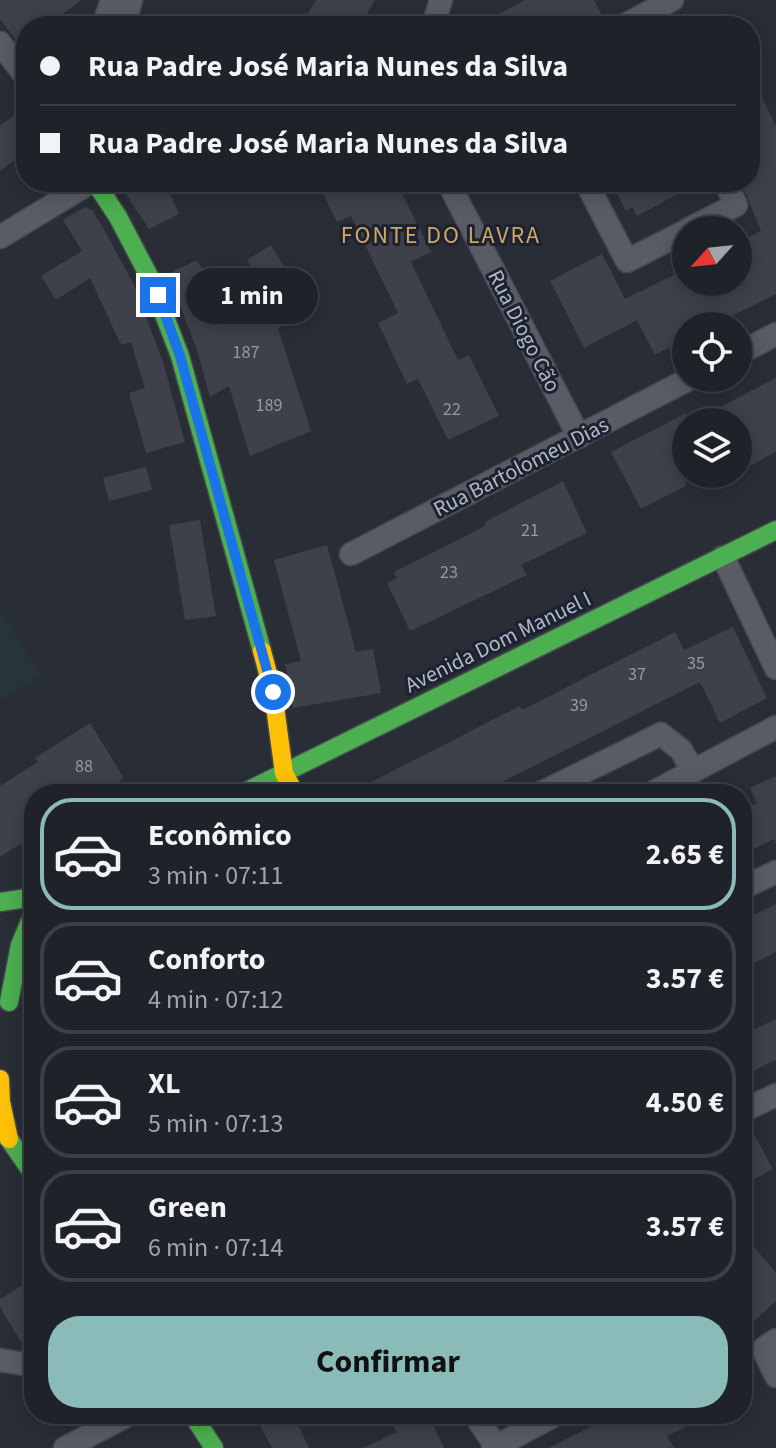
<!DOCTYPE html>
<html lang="pt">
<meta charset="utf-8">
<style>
:root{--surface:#1f2228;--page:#2c2f34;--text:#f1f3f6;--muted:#a1a4a8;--line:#3c3f45;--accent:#8bbbb9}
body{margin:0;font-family:"Source Sans 3",sans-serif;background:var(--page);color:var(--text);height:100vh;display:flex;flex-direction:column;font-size:30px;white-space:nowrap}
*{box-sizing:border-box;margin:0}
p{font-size:26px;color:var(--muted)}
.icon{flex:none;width:44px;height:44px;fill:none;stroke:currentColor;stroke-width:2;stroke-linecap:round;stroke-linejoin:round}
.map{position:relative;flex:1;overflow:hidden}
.panel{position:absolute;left:24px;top:784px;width:728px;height:640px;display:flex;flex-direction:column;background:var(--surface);border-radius:32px;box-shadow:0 4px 20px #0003,0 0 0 2px var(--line)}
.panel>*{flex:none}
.banner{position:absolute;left:16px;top:16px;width:744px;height:176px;border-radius:32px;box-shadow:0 4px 20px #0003,0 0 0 2px var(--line);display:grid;align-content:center;height:176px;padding:0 24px;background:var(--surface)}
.needle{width:52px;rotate:243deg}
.fabs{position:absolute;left:672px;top:216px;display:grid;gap:16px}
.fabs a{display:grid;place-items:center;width:80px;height:80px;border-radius:50%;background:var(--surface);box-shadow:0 4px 20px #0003,0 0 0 2px var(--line);font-size:40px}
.end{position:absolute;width:36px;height:36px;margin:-18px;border:10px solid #1a73e8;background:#fff;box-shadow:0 0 0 4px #fff}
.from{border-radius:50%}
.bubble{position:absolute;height:56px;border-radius:28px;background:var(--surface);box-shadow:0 4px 20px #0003,0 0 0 2px var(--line);font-size:26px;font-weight:700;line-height:56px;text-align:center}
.banner b{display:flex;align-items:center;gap:28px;height:76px;font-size:30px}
.banner b+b{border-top:2px solid var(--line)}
.banner i{width:20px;height:20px;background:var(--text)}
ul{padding:14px 0 0;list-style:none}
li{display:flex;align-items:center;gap:24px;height:112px;margin:0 16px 12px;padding:0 8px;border:4px solid var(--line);border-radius:32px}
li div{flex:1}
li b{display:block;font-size:30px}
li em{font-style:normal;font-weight:700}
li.current{border-color:var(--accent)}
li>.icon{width:72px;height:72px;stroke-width:1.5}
.primary-button{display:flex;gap:16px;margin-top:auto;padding:16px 24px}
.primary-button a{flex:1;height:92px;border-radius:32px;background:var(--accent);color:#111;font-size:32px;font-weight:700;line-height:92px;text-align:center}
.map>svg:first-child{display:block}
.green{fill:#26353b}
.building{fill:#3e414a}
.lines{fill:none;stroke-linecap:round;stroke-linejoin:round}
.street-casing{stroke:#45484f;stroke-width:25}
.fast-casing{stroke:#45484f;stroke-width:21}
.slow-casing{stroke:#45484f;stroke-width:21}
.street{stroke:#595c64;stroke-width:22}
.fast{stroke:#4caf50;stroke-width:18}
.slow{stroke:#ffc107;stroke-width:18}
.route{stroke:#1a73e8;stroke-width:10}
.labels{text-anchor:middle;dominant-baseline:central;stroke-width:6;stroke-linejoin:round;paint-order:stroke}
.number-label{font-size:18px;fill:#969aa8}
.street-label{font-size:22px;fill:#b3b7c7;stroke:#1d2230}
.neighbourhood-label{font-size:24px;letter-spacing:2px;fill:#cea667;stroke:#1d2230}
</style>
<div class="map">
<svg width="776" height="1448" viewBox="0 0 776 1448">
<rect width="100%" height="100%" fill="#292d36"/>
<!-- green -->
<path class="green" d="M0 610 41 675 0 701Z"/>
<!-- building -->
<path class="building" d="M0 0H82L45 26H26V54L0 19Z
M316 0H375L360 26H301Z
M525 0H594L603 17 584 26H476Z
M750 73 776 126V294L712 326H686V339L655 355 637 320 584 348 550 281 602 254 625 299 686 269V282H738V243L761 231 741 182H750Z
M26 108V152L0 171V125Z
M118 182H165L179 214 149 229Z
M317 182H385L392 195 401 191 431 252 411 262 458 360 469 355 499 416 448 440 418 379 407 384 378 323 398 313 351 216 337 222Z
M611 182H700L637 216 632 207 626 211Z
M85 207 92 210 102 226 134 285 163 362 185 442 146 453 129 393 145 388 131 342 121 345 90 278 56 300 41 276 82 251 63 220Z
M271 245 310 309 278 328 311 431 250 456 229 386 210 397 197 350 168 274 197 260 223 304 262 285 247 260Z
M776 378V452L738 472V422H691Z
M686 413V486L641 509 611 452Z
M146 467 152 490 109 501 103 478Z
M563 481 587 533 521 565 527 575 410 631 387 583 397 578 394 572 485 526V522Z
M200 520 216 616 185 620 169 525Z
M327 545 356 652 373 649 381 693 293 708 285 664 301 661 274 560Z
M733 627 767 698 720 723 700 682 478 794H348L520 706 522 710 675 632 684 650Z
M90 723 124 778 99 794H34V835L0 857V786L38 762 35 758Z
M776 776V844L774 839 742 855V810L757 803 750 788Z
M776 904V952L742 969V921Z
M776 1019V1060L742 1076V1035Z
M748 1123 773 1169 742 1186V1125Z
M742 1234 776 1272V1301L742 1332Z
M34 1278V1343L24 1347 0 1307V1299Z
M254 1414H293L309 1448H272Z
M387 1414H428L444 1448H363L397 1432Z
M616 1414H712L667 1436 674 1448H549Z"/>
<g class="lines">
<!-- street casing -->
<g class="street-casing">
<path id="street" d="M103 26 112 0
M124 26 131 0
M433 26 441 0
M623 26 672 0
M0 43 26 77
M448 182 579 437
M586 182 627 261 686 231
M687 230 736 205 725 182
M0 237 91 182
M738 354 776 334
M351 554 691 378
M723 557 776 668
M539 794 661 734 681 750 693 771
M650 794 776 727
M742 888 776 872
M742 1111 776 1095
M776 1340 763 1349 776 1376
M0 1360 23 1364 34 1357
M474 1414 497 1448
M65 1448 130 1414
M493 1448 557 1414"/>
</g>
<!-- fast casing -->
<g class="fast-casing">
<path id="fast" d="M95 182 118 217 150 278 180 356 262 651
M241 794 776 530
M0 902 34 897
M9 1002 20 945 34 912
M0 1132 9 1139 34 1175
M192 1414 214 1448"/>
</g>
<!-- slow casing -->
<g class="slow-casing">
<path id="slow" d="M262 651 273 692 284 773 295 794
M0 1079 1 1102 9 1139"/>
</g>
<!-- street -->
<use href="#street" class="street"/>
<!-- fast -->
<use href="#fast" class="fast"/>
<!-- slow -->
<use href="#slow" class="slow"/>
</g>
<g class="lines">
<!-- route -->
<path class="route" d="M158 295 180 356 273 692"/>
</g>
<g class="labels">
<!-- number labels -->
<g class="number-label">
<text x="246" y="352">187</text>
<text x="269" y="405">189</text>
<text x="452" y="409">22</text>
<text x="530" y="530">21</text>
<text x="449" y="572">23</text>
<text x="696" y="663">35</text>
<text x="637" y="674">37</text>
<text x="579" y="705">39</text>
<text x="84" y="766">88</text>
</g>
<!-- street labels -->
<g class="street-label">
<text transform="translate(524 331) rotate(63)">Rua Diogo Cão</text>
<text transform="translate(521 467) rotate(-27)">Rua Bartolomeu Dias</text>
<text transform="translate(498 642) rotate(-26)">Avenida Dom Manuel I</text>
</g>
<!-- neighbourhood labels -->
<g class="neighbourhood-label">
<text x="441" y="235">FONTE DO LAVRA</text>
</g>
</g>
</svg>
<div class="fabs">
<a><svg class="needle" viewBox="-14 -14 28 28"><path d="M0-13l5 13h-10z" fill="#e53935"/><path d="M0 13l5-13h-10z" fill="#a1a4a8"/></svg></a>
<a><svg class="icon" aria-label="locate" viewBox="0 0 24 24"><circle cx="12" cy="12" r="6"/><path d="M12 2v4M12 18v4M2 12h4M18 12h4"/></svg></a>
<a><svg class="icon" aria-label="layers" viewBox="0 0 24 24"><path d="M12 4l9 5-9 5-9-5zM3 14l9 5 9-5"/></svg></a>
</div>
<i class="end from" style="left:273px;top:692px"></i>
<i class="end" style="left:158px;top:295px"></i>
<div class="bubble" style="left:186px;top:268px;width:132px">1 min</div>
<div class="banner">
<b><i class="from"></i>Rua Padre José Maria Nunes da Silva</b>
<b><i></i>Rua Padre José Maria Nunes da Silva</b>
</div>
<section class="panel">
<ul>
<li class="current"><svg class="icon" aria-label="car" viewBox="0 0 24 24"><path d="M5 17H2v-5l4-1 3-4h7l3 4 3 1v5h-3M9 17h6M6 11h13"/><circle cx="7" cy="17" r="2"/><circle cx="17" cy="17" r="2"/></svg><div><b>Econômico</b><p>3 min · 07:11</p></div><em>2.65 €</em></li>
<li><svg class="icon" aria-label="car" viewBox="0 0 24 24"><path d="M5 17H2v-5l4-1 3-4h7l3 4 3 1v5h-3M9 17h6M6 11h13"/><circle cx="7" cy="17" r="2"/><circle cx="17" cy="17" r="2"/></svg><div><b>Conforto</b><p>4 min · 07:12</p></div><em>3.57 €</em></li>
<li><svg class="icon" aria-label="car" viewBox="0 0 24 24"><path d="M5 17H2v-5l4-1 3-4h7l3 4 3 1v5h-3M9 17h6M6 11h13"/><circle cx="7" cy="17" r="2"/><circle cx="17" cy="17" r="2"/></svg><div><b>XL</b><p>5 min · 07:13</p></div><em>4.50 €</em></li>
<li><svg class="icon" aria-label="car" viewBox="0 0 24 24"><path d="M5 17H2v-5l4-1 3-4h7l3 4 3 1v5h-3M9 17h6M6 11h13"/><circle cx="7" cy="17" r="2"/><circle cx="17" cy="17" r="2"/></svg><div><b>Green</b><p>6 min · 07:14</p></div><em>3.57 €</em></li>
</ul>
<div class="primary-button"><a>Confirmar</a></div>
</section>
</div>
